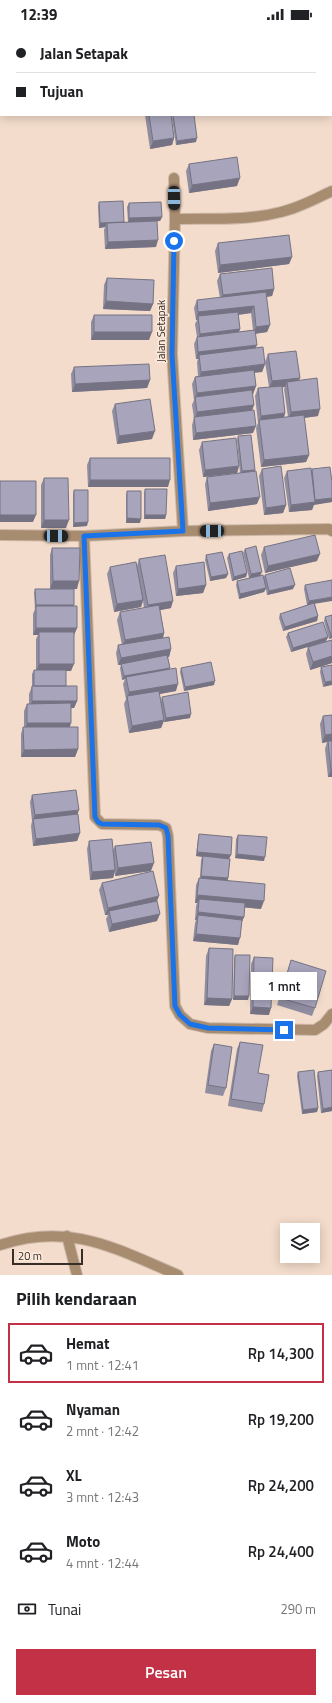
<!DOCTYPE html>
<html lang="id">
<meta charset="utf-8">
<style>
:root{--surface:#fff;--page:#f2f2f2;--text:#202124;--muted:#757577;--line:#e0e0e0;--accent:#c23145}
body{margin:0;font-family:"Titillium Web",sans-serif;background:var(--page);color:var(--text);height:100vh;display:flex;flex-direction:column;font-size:15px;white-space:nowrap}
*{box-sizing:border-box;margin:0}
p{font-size:13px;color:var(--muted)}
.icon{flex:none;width:22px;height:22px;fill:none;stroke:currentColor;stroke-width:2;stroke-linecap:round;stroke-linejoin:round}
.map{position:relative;height:1247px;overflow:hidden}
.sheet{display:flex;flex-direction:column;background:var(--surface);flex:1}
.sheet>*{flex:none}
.guide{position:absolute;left:0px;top:0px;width:332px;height:88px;box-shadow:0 2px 10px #0003;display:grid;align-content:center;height:88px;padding:0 16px;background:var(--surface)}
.controls{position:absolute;left:280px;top:1195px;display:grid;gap:8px}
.controls a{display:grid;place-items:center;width:40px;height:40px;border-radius:0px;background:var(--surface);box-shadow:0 2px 10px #0003;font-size:20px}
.scale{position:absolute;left:12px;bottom:10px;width:71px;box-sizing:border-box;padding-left:4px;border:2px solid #362e27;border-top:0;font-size:11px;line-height:14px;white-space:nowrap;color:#362e27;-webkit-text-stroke:3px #fdeadc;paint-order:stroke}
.end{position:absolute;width:18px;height:18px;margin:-9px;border:5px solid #1a73e8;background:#fff;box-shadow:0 0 0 2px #fff}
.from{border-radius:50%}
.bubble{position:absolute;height:28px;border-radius:0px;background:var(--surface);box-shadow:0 2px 10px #0003;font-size:13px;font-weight:600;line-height:28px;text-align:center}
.car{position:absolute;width:12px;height:24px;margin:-12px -6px;border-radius:5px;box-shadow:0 0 3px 1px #0007;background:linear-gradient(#222 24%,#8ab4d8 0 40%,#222 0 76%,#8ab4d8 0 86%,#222 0)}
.guide b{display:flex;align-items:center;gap:14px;height:38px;font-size:15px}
.guide b+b{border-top:1px solid var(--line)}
.guide i{width:10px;height:10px;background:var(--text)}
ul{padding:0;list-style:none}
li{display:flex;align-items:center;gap:12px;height:60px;margin:0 8px 6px;padding:0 8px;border:2px solid transparent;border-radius:0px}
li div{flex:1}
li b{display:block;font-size:15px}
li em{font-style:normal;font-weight:600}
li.current{border-color:var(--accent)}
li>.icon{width:36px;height:36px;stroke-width:1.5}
h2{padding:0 16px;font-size:18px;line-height:48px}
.pay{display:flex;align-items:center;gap:10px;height:44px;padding:0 16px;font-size:15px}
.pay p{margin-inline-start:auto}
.primary-button{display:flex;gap:8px;margin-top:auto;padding:8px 16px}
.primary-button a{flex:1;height:46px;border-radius:0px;background:var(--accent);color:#fff;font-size:16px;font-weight:600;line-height:46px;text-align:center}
.status{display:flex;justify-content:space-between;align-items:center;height:28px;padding:0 20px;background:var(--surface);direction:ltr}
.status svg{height:11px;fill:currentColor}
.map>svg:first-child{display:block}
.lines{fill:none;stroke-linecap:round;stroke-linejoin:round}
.minor-casing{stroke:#cdb9aa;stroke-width:12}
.minor{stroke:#a88c70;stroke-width:10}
.wall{fill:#908da1;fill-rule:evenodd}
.shaded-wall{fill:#757383}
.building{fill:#a7a4bb;stroke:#757383}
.route{stroke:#1a73e8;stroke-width:5}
.labels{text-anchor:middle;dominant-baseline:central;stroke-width:3;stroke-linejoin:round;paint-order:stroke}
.street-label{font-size:11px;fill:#362e27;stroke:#fdeadc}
</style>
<div class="status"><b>12:39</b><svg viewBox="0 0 49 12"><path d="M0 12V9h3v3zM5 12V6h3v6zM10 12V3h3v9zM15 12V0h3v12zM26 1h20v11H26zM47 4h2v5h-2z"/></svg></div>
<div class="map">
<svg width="332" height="1247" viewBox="0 0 332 1247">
<rect width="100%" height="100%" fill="#f3dccb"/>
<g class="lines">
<!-- minor casing -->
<g class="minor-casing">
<path id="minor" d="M174 150 175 191 172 326 183 503
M175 191C210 190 247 193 281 184 299 180 315 171 332 163
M0 507 84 508 183 503 329 501 332 503
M84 508 95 789 102 796 159 797 166 800 168 808 175 978 180 987 190 996 208 1000 315 1002 324 996 332 986
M67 1208 77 1247
M0 1217C71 1194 114 1220 178 1247"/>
</g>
<!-- minor -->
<use href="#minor" class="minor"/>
</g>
<!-- wall -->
<path class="wall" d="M145 87H171L174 110 172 117 150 121Z
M173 87 196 114 176 117 172 91Z
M189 136 237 158 189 165 186 143Z
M99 174 124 194H128L127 179 129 175 162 189 160 193H157L156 219 105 221 104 202 105 199 99 200 98 178Z
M218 215 292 229 289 236 218 245 215 223Z
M220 246 274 261 272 268 266 269 270 297 267 304 255 306V320L265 336 262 344H254L256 358 253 366H252L254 377 252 382 253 405 193 412 192 397 194 390 192 377 194 372 192 356 195 349 198 348 197 334 198 331H196L194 316 197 309 195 296 197 292H196L194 280 197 272 220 270 217 253ZM251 285 253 302 239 304 240 301 238 287Z
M107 250 153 276 150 283 103 281 104 257Z
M94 287 149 312H91V294Z
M268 326 300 350 299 352 318 388 304 390 309 427 306 434 261 439 256 400 258 395 255 368 258 360 269 359 265 334ZM282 359H285L284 361 288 389H284L285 385Z
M74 339 150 352 147 360 72 364 71 346Z
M115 376 152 411 117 416 112 383Z
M238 408 255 443 257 476 208 483 205 456 207 449 240 445 237 412Z
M202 414 239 438 237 445 203 449 199 422Z
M90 430 168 459H88L87 437Z
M262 441 286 477 283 485 264 487 259 448Z
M312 441 332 454V474L314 476 312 482 289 484 284 450 287 443H311Z
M44 450 66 500H41V457Z
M145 461 166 487 165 491H144V465Z
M74 462 87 498 73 499V466Z
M127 463 140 495H126V467Z
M264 519 317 533 265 545 261 527Z
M52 520 77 561H66L74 577 73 578 77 600 74 607 71 643H66V658L77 673 74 680H71L70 699 78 721 75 729H21V706L23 699H24V683L27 676H29V666L32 658V646L34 642H36V611L38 607H33V586L35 581 34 565 35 561H50V527Z
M245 521 260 548 263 550 265 547 293 561 267 567 266 561 264 564 239 571 236 557 237 553 249 550 243 525Z
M229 526 247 545 246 549 232 553 227 530Z
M206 527 228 546 226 550 210 553 205 532Z
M139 531 171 580 160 582 164 605 163 610 171 621 169 629H168L170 640 169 641 176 663 159 666 161 673 162 669 190 690 164 694V693L161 700 129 705 124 676 126 671 123 656 125 651 122 652 120 640 121 637H118L116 625 118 617H122L117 592 120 584 144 580 143 573 141 579 114 584 107 546 110 539 137 538Z
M176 538 206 557 203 565 176 568 173 545Z
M305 557 315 576 318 588 317 593 283 603 279 590 280 586 307 577 304 561Z
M332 587V610L329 611 324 593 325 589Z
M288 605 328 609 326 613 332 612V635L310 642 306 626 308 619 291 624 286 609Z
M332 637 323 659 320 644 321 639Z
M181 640 214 657 184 663 180 644Z
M332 687V749H328L325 721 327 714 322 715 320 696 323 688Z
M32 767 77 786 80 805 77 813 33 818 31 798 32 793 30 774Z
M199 806 230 831 228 850V852L261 881 244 879V889L242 893 238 917 193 913 195 895 196 892H195L196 878 197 875H195L196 857 199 850H200L201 832 202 829 196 828 198 810Z
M238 807 264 833 235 830 236 811Z
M89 813 113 822 115 818 151 843 115 848V844L113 850 90 852 87 821Z
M102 855 157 873V893L109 904 106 891 108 887H105L99 862Z
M209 920 232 971 229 978 204 977 206 928Z
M235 927 248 972H233L234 931Z
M254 929 269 987 250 986 251 936Z
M291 932 315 980 312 988 277 977Z
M240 1014 258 1045 264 1076 262 1084 228 1078 237 1021Z
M214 1016 226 1060 223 1068 205 1065 211 1023Z
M332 1042V1083L321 1085 317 1048 318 1044Z
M298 1044 318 1080 317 1084 302 1086 297 1048Z"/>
<!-- shaded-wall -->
<path class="shaded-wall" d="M174 110 172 117 150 121 153 113Z
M197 110 196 114 176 117 177 113Z
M240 150 237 158 189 165 192 157Z
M162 189 160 193 128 195 129 190Z
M100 195H107L105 199 99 200Z
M158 212 156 219 105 221 108 214Z
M292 229 289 236 218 245 220 237Z
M274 261 272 268 220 275 223 267Z
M106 273 153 276 150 283 103 281Z
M254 278 251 285 198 292V288L197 292H196L198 284Z
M270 297 267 304 253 306 256 299Z
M240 301 237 309 197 313 200 306Z
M94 304H152L149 312H91Z
M257 317 254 324 199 327 198 331H196L198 324Z
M265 336 262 344 199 351 201 344Z
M300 350 297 357 287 354 285 359 269 361 272 353Z
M150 352 147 360 72 364 75 356Z
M256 358 253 366 195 372V370L197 365Z
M254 377 251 385 194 392 197 384Z
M320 381 318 388 288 392 291 384Z
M285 385 283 393 259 394 261 388Z
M256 398 253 405 193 412 196 405Z
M155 403 152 411 117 416 119 408Z
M309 427 306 434 261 439 264 432Z
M239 438 237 445 203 449 205 442Z
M255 442 254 446 241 447 242 443Z
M90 452H170L168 459H88Z
M260 469 257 476 208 483 210 475Z
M332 470V474L314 477 315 472Z
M315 474 312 482 289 484 291 477Z
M286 477 283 485 264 487 266 480Z
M0 487H36L33 494H0Z
M145 487H166L165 491H144Z
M127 490 141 491 140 495H126Z
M44 492H69L66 500H41Z
M88 494 87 498 73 499 74 495Z
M320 526 317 533 265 545 268 538Z
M262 544 260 548 249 550 251 546Z
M247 545 246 549 232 553 234 549Z
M228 546 226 550 210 553 211 549Z
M53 553H79L77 561H50Z
M206 557 203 565 176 568 178 561Z
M295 557 293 561 267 567 269 563Z
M266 560 264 564 239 571 240 566Z
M332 569V573L307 577 309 573Z
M143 572 141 579 114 584 117 576Z
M173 573 171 580 145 585 148 577Z
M36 577H74L72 581 36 578 34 581Z
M318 588 317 593 283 603 285 599Z
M36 600H77L74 607 39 604 38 607H33Z
M164 605 162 613 122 619 125 612Z
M331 607H332V610L329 611Z
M328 609 326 613 291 624 293 620Z
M171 621 169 629 118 637 121 630Z
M332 628V635L310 642 313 634Z
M39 636H74L71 643H36Z
M170 640 168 644 126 649 125 651 122 652 124 648Z
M215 653 214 657 184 663 185 659Z
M332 653V657L323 659 325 654Z
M178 656 176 663 127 672V670L129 664Z
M32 673H77L74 680 29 681Z
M191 686 190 690 164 694 166 690Z
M164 692 161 700 129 705 132 698Z
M27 695H71L69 702H25Z
M332 706V714L328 713 327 714 322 715 325 707Z
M78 721 75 729H21L24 722Z
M331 742H332V749H328Z
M79 782 76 790 33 792 35 787Z
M80 805 77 813 33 818 36 811Z
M197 824 231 827 229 831 196 828Z
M237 826 265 829 264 833 235 830Z
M154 835 151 843 115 848 118 840Z
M115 842 113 850 90 852 92 844Z
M201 848 228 850 227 854 200 852Z
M197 867 264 873 261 881 198 875 199 871 197 875H195Z
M159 868 156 876 109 883 108 887H105L108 880Z
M198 884 244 889 241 896 198 887 196 892H195Z
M160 886 157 893 109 904 112 896Z
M196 906 240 910 238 917 193 913Z
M234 968H249L248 972H233Z
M207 970 232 971 229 978 204 977Z
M253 979 271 980 269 987 250 986Z
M332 1079V1083L321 1085 323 1081Z
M318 1080 317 1084 302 1086 303 1082Z"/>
<!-- building -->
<path class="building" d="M149 87H171L174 110 153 113Z
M173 87H194L197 110 177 113Z
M237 129 240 150 192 157 189 136Z
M123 173 124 194 100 195 99 174Z
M161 174 162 189 129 190V175Z
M157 193 158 212 108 214 107 195Z
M289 207 292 229 220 237 218 215Z
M272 240 274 261 223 267 220 246Z
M107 250 154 252 153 276 106 273Z
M266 264 270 297 256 299 254 278 198 284 197 272Z
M238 284 240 301 200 306 198 288Z
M94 287H152V304H94Z
M255 302 257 317 198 324 197 309Z
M263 319 265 336 201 344 199 327Z
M296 323 300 350 272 353 268 326Z
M149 336 150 352 75 356 74 339Z
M254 342 256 358 197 365 195 349Z
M317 350 320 381 291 384 287 354Z
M282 358 285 385 261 388 258 360Z
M252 362 254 377 197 384 195 369Z
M150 371 155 403 119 408 115 376Z
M254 382 256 398 196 405 194 389Z
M304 387 309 427 264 432 259 392Z
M251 407 255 442 242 443 238 408Z
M236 410 239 438 205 442 202 414Z
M90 430H170V452H90Z
M281 438 286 477 266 480 262 441Z
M330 439 332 454V470L315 472 312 441Z
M311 440 315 474 291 477 287 443Z
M256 443 260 469 210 475 207 449Z
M44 450H68L69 492H44Z
M0 453H36V487H0Z
M145 461H167L166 487H145Z
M74 462H88V494L74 495Z
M127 463H141V491L127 490Z
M315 507 320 526 268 538 264 519Z
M256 518 262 544 251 546 245 521Z
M52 520H80L79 553H53Z
M242 523 247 545 234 549 229 526Z
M222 524 228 546 211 549 206 527Z
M165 527 173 573 148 577 139 531Z
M136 534 143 572 117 576 110 539Z
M204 534 206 557 178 561 176 538Z
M290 540 295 557 269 563 265 547Z
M263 547 266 560 240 566 237 553Z
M332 552V569L309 573 305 557Z
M35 561H74V577H36Z
M314 575 318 588 285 599 280 586Z
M159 577 164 605 125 612 120 584Z
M36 578H77V600H36Z
M332 587V607H331L325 589Z
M323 594 328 609 293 620 288 605Z
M39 604H74V636H39Z
M169 609 171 621 121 630 118 617Z
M332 612V628L313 634 308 619Z
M167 627 170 640 124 648 121 636Z
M211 634 215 653 185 659 181 640Z
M332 637V653L325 654 321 639Z
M176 640 178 656 129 664 126 649Z
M34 642H66V658H34Z
M32 658H77V673H32Z
M159 663 164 692 132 698 127 668Z
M188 664 191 686 166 690 162 669Z
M71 675V695H27V676Z
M332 687V706L325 707 323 688Z
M23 699H78V721L24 722Z
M328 713H332V742H331Z
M76 762 79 782 35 787 32 767Z
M78 786 80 805 36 811 33 791Z
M199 806 232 809 231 827 197 824Z
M238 807 267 809 265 829 237 826Z
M112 811 115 842 92 844 89 813Z
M151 814 154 835 118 840 115 818Z
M203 828 230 831 228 850 201 848Z
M153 843 159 868 108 880 102 855Z
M199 850 265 856 264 873 197 867Z
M199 871 245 875 244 889 198 884Z
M157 873 160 886 112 896 109 883Z
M198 887 242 892 240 910 196 906Z
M209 920 233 921 232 971 207 970Z
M235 927H250L249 968H234Z
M254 929 273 930 271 980 253 979Z
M291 932 326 943 315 980 280 970Z
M240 1014 263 1017 258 1045 269 1047 264 1076 231 1071Z
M214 1016 232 1019 226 1060 208 1057Z
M314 1042 318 1080 303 1082 298 1044Z
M332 1042V1079L323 1081 318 1044Z"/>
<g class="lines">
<!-- route -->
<path class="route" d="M174 213 172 326 183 503 84 508 95 789 98 794 102 796 159 797 166 800 168 808 175 978 180 987 190 996 208 1000 284 1002"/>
</g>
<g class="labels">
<!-- street labels -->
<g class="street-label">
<text transform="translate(161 303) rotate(-90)">Jalan Setapak</text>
</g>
</g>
</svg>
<div class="controls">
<a><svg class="icon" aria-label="layers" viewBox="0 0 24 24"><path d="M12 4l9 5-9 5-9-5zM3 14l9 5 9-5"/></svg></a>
</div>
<div class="scale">20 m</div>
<i class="end from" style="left:174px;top:213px"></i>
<i class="end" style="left:284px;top:1002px"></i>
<div class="bubble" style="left:251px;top:944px;width:66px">1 mnt</div>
<i class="car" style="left:174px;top:170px;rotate:179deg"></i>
<i class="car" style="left:212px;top:503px;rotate:269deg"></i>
<i class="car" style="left:56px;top:508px;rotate:91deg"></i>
<div class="guide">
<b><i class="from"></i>Jalan Setapak</b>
<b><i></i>Tujuan</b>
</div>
</div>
<section class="sheet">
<h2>Pilih kendaraan</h2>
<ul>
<li class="current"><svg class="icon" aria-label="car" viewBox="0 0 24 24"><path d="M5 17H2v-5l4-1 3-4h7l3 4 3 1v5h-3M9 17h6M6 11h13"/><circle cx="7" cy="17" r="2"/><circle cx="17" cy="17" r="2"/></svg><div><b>Hemat</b><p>1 mnt · 12:41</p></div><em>Rp 14,300</em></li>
<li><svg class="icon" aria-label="car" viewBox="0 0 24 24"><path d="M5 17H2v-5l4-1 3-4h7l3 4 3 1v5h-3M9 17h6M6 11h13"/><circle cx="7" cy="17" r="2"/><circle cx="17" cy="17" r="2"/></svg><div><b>Nyaman</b><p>2 mnt · 12:42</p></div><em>Rp 19,200</em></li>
<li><svg class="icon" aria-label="car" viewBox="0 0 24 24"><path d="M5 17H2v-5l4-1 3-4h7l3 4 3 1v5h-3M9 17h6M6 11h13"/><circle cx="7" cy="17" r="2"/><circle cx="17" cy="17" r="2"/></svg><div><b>XL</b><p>3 mnt · 12:43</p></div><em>Rp 24,200</em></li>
<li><svg class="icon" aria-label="car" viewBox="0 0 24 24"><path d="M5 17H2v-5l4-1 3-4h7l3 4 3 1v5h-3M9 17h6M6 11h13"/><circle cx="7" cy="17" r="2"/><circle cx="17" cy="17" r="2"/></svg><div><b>Moto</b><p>4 mnt · 12:44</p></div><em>Rp 24,400</em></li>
</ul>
<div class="pay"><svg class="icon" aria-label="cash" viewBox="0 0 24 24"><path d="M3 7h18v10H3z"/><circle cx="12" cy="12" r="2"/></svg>Tunai<p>290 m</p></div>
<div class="primary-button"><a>Pesan</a></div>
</section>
